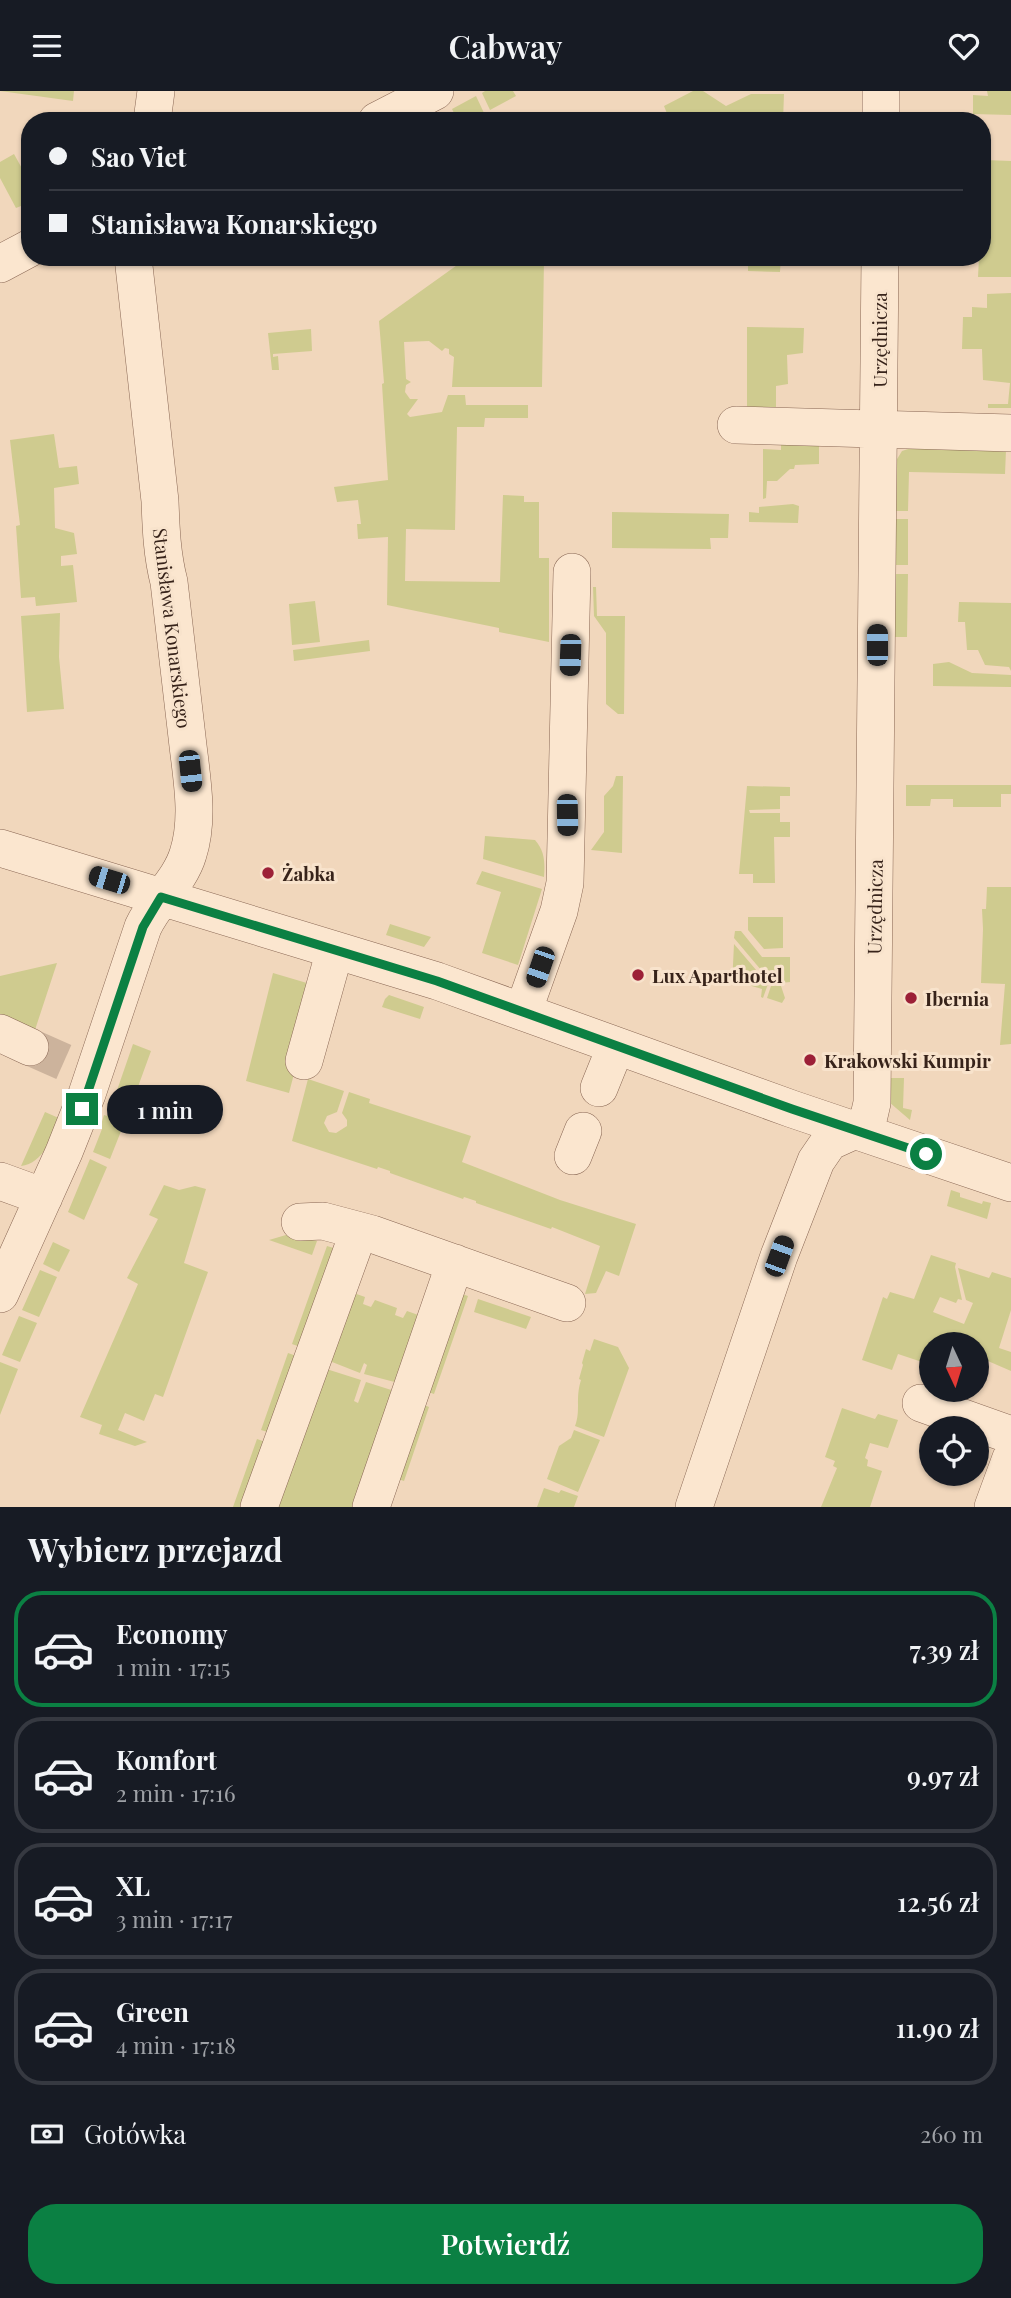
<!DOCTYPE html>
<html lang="pl">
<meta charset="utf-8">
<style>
:root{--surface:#171b24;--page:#242831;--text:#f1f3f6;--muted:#9ea1a6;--line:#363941;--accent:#0b8043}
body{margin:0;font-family:"Playfair Display",serif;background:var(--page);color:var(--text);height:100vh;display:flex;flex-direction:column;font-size:26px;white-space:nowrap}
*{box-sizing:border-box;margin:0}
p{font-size:23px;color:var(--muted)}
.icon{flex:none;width:38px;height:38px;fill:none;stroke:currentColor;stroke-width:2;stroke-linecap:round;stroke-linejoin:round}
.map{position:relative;height:1416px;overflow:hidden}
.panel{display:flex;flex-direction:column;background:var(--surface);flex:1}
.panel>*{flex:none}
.hud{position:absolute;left:21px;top:21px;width:970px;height:154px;border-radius:28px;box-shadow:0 2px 5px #0004;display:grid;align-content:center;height:154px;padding:0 28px;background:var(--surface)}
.needle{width:46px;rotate:176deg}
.buttons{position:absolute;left:919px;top:1241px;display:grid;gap:14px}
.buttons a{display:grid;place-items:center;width:70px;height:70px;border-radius:50%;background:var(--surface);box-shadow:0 2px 5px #0004;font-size:35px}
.end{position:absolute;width:32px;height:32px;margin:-16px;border:9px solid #0b8043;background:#fff;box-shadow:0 0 0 4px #fff}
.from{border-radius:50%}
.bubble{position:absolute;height:49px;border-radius:24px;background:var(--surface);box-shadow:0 2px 5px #0004;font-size:23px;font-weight:600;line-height:49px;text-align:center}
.car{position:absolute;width:21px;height:42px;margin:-21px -10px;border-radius:9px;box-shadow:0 0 5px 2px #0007;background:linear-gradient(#222 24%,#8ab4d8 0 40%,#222 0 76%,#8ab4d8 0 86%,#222 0)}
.hud b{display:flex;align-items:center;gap:24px;height:66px;font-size:26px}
.hud b+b{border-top:2px solid var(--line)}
.hud i{width:18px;height:18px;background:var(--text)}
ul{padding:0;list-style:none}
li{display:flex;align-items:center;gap:21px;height:116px;margin:0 14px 10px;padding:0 14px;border:4px solid var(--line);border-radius:28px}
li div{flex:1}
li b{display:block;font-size:26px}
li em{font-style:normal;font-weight:600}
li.selected{border-color:var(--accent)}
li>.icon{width:63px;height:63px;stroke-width:1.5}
h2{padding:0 28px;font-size:32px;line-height:84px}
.pay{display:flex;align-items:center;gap:18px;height:77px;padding:0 28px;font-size:26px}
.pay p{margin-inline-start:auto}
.action{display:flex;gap:14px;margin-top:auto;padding:14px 28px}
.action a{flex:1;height:80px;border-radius:28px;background:var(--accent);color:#fff;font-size:28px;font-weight:600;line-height:80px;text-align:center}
header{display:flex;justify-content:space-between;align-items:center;height:91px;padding:0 28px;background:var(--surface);font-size:32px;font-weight:600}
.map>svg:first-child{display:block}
.green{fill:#cfcb8f}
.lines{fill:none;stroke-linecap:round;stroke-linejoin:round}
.minor-tunnel{stroke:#ccb39c;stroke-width:37;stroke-dasharray:37 18;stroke-linecap:butt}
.minor-casing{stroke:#896754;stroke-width:38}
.minor{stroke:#fbe6cf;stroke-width:37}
.route{stroke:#0b8043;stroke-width:9}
.poi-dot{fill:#9c2037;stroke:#f8e3cc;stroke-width:2.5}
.labels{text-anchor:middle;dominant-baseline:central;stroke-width:6;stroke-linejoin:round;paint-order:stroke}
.street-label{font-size:19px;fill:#37231a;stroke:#f8e3cc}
.poi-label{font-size:19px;font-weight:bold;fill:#37231a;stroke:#f8e3cc;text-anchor:start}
</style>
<header><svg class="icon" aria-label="menu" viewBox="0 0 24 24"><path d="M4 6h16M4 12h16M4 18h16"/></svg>Cabway<svg class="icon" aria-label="heart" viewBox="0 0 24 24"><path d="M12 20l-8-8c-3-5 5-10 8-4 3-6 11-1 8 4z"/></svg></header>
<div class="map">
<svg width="1011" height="1416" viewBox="0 0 1011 1416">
<rect width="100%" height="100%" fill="#f1d7bc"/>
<!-- green -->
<path class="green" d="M0 0H74L73 10Z
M485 0H513L516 5 490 19 482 2Z
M693 0H703L726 15 751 3H784L783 30H670L664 15Z
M987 0H1011V24L973 23V4L988 5Z
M476 5 484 22 468 30H458L452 18Z
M14 63 30 92 29 128 21 115 16 117 0 87V71Z
M982 63 985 69 1011 70V186H978L979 166H982V151L985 150 984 144H982Z
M748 166H781L780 181 748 180Z
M467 167 544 168 542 296H452L454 266 449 263V258L445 257 442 260 429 250 404 251 406 288 411 291 406 294 405 301 410 308H418L407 323 410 326 442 321 448 304H465L466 314H528V327H485L484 336H457L455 439 406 438 405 490 500 491 503 404 524 405V411H539V467H549V551L499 541V537L387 514 388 446 358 448 357 433H361L358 409 337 411 334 396 388 389 382 293 384 292 379 230Z
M1011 202V317H988V313H1008L1010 292 983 289 982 258H962L963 226H972V216L987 217V203Z
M747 236 804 237 803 262 787 264 788 293 776 295V316H747Z
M311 238 312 260 273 263V266L278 265 279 279H272L268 242Z
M54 343 59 377 77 375 79 393 54 397 55 437 74 442 77 463 61 465V475L73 474 77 511 36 515 35 506 21 507 16 435 20 434 10 349Z
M781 349 819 350V373L795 374 794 378H790L777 390H767L766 407 763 408V358L781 359Z
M911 357 1006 359 1005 383 909 381 908 420H893L894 373 902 360Z
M793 413 799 415 798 432 749 431V421L759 422V416Z
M612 421 729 423 728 447H710L711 458 612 457Z
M894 428H908V474H893Z
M893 483H908L907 546H893Z
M593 496H596L597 525H625L624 623H618L606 613V542L594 525Z
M315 510 320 551 292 554 289 513Z
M959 511 1011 512V580L1009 576 985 574 978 559H967L965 531H958Z
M60 522 59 566 64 618 27 621 21 525Z
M369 549 370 560 294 570 293 559Z
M949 571 972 582 1011 584V596L933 595V573Z
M616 685H623L622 762 591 759 604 741V705L613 695Z
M906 694H1011V703H1001V716H953V708H931L930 715H906Z
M747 695 790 696V705H780V718L749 719 750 722H780V731H790V746H774L775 792H753V783H739Z
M485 745 535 749C545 760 545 772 544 786L483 768Z
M482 780 542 798 518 874 482 862 501 801 476 793Z
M987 796H1011V953L1000 954 1005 893 981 892 983 838 982 818H986Z
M748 826H783V857L764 858 748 839Z
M390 833 431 846 424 856 386 844Z
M735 840H741L762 866H790V891L780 892 785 907 782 912 767 907 772 892 734 847Z
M734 853 768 893 763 907 761 906 762 898 738 891V887H733L732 894Z
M57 872 32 948 0 933V885Z
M273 882 317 895 289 1002 246 990Z
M389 904 424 916 420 928 382 916 385 908Z
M133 953 151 960 131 1015 114 1008Z
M889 987H904L903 1017 912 1019 910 1029 889 1011Z
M308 988 344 1000 337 1021 327 1025 324 1032 329 1041 336 1042 347 1035V1029L342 1022 349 1001 370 1008 369 1012 471 1045 462 1071 560 1109 636 1133 619 1185 606 1180 596 1202 585 1203 600 1155 552 1136 551 1138 476 1112V1110L464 1106 463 1108 390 1082V1080L378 1076 377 1078 292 1050Z
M110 1019 127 1025 110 1068 93 1061 102 1038 100 1037 104 1024 107 1025Z
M45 1021 61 1028C51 1047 44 1072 21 1075Z
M90 1068 107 1076 84 1129 68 1121Z
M164 1094 179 1099 195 1095 206 1098 184 1172 208 1181 163 1306 155 1303 144 1330 125 1322 118 1339 147 1351 135 1355 99 1343 102 1334 80 1326 138 1193 127 1187 158 1128 149 1124Z
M951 1099 960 1102V1106L982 1113 983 1110 991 1112 987 1128 947 1115Z
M286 1144 317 1150 312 1164 269 1149Z
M53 1151 70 1159 59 1181 43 1173Z
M327 1155 340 1159 309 1259 292 1253Z
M931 1164 956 1172 955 1176 962 1209 958 1208 956 1212 940 1206 933 1221 964 1233 973 1212 966 1209 958 1177 989 1187 992 1181 1011 1187V1219L999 1257 1011 1261V1280L981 1267 977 1268 976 1253H931V1274L898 1263 892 1279 862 1269 883 1206 887 1208 890 1201 914 1208Z
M40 1179 57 1186 39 1226 22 1219Z
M348 1200 365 1206 363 1213 371 1216 375 1209 397 1217 395 1224 403 1227 407 1220 424 1226 406 1294 364 1283 367 1274 364 1272 360 1282 322 1267Z
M459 1202 468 1205 434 1303 420 1298Z
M478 1208 531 1226 526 1238 474 1221Z
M19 1225 37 1232 20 1271 2 1264Z
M594 1248 618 1256 629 1277 604 1346 575 1335C581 1319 575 1308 581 1289L579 1288 583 1274 582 1272 586 1258 590 1260Z
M288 1262 305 1268 277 1344 261 1339Z
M0 1271 18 1278 0 1324Z
M317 1275 361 1289 354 1310 358 1312 366 1291 404 1303 364 1416H267Z
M415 1310 429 1316 404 1390 389 1385Z
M842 1317 875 1328 878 1323 898 1329 888 1357 870 1352 865 1367 868 1369 867 1375 882 1380 870 1416H821L837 1377 833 1375 835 1370 825 1366Z
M574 1339 600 1349 578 1401 547 1388 559 1355 571 1347Z
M257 1348 274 1354 250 1416H233Z
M544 1397 559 1402 561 1399 578 1405 574 1416H537Z"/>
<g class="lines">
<!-- minor-tunnel -->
<path class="minor-tunnel" d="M30 956 75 976"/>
<!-- minor casing -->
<g class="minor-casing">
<path id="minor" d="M152 30 156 0
M377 30 435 0
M881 30V0
M0 173 30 157
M736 334 1011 342
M0 757 437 890 792 1018 1011 1092
M523 921 559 820 565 792 572 481
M0 942 30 956
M304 970 335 859
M599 997 616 955
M573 1065 583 1040
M0 1090 44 1106
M300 1131 323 1130 372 1143 567 1212
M0 1203 64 1061 87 1003 143 836C155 810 180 790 188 763 200 726 191 684 187 646 181 594 175 543 169 491 162 464 161 438 160 410L133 166
M921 1312 1011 1344
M259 1416 359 1140
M371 1416 455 1172
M694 1416 779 1165 816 1070 829 1051 862 1036 869 1025 872 1012 880 166
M993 1416 1011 1367"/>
</g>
<!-- minor -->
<use href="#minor" class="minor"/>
</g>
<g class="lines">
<!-- route -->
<path class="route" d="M82 1018 143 836 161 806 437 890 792 1018 926 1063"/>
</g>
<!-- markers -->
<g class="poi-dot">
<circle cx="268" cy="782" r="7"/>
<circle cx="638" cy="884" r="7"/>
<circle cx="911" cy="907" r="7"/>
<circle cx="810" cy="969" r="7"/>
</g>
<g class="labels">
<!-- street labels -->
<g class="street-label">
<text transform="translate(879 249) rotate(-90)">Urzędnicza</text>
<text transform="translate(173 537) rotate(83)">Stanisława Konarskiego</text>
<text transform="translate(874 816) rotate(-89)">Urzędnicza</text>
</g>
<!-- poi labels -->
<g class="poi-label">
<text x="282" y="782">Żabka</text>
<text x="652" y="884">Lux Aparthotel</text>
<text x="925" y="907">Ibernia</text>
<text x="824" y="969">Krakowski Kumpir</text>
</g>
</g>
</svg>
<div class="buttons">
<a><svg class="needle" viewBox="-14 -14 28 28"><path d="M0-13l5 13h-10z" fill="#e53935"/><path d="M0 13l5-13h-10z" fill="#9ea1a6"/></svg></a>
<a><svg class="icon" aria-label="locate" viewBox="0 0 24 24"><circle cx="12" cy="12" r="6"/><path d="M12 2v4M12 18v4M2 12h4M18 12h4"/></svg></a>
</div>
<i class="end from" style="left:926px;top:1063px"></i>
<i class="end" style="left:82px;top:1018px"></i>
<div class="bubble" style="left:107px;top:994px;width:116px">1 min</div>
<i class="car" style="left:877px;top:554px;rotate:0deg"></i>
<i class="car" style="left:570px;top:564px;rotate:182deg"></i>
<i class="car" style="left:190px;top:680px;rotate:174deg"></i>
<i class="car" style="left:567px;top:724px;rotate:179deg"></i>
<i class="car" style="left:109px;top:789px;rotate:287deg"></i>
<i class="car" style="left:540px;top:876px;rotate:199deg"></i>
<i class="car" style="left:779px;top:1165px;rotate:20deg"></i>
<div class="hud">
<b><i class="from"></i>Sao Viet</b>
<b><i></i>Stanisława Konarskiego</b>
</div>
</div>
<section class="panel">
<h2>Wybierz przejazd</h2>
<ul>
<li class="selected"><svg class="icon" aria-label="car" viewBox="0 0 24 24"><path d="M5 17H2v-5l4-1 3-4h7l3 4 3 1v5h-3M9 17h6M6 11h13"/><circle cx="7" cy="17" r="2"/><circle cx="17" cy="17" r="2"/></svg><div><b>Economy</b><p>1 min · 17:15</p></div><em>7.39 zł</em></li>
<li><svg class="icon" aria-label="car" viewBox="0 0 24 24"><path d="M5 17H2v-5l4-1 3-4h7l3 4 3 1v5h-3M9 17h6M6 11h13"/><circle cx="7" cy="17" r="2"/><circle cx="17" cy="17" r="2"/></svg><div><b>Komfort</b><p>2 min · 17:16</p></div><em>9.97 zł</em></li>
<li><svg class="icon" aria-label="car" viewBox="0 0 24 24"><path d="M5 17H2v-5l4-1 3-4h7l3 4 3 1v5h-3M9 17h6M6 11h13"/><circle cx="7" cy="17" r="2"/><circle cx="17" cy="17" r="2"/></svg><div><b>XL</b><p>3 min · 17:17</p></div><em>12.56 zł</em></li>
<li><svg class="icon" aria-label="car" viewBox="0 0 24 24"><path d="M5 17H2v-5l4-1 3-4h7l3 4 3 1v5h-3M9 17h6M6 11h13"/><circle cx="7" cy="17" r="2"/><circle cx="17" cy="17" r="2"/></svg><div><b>Green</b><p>4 min · 17:18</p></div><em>11.90 zł</em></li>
</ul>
<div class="pay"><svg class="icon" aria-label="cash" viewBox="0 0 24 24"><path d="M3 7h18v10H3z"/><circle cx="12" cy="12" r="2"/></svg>Gotówka<p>260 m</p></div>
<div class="action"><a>Potwierdź</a></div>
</section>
